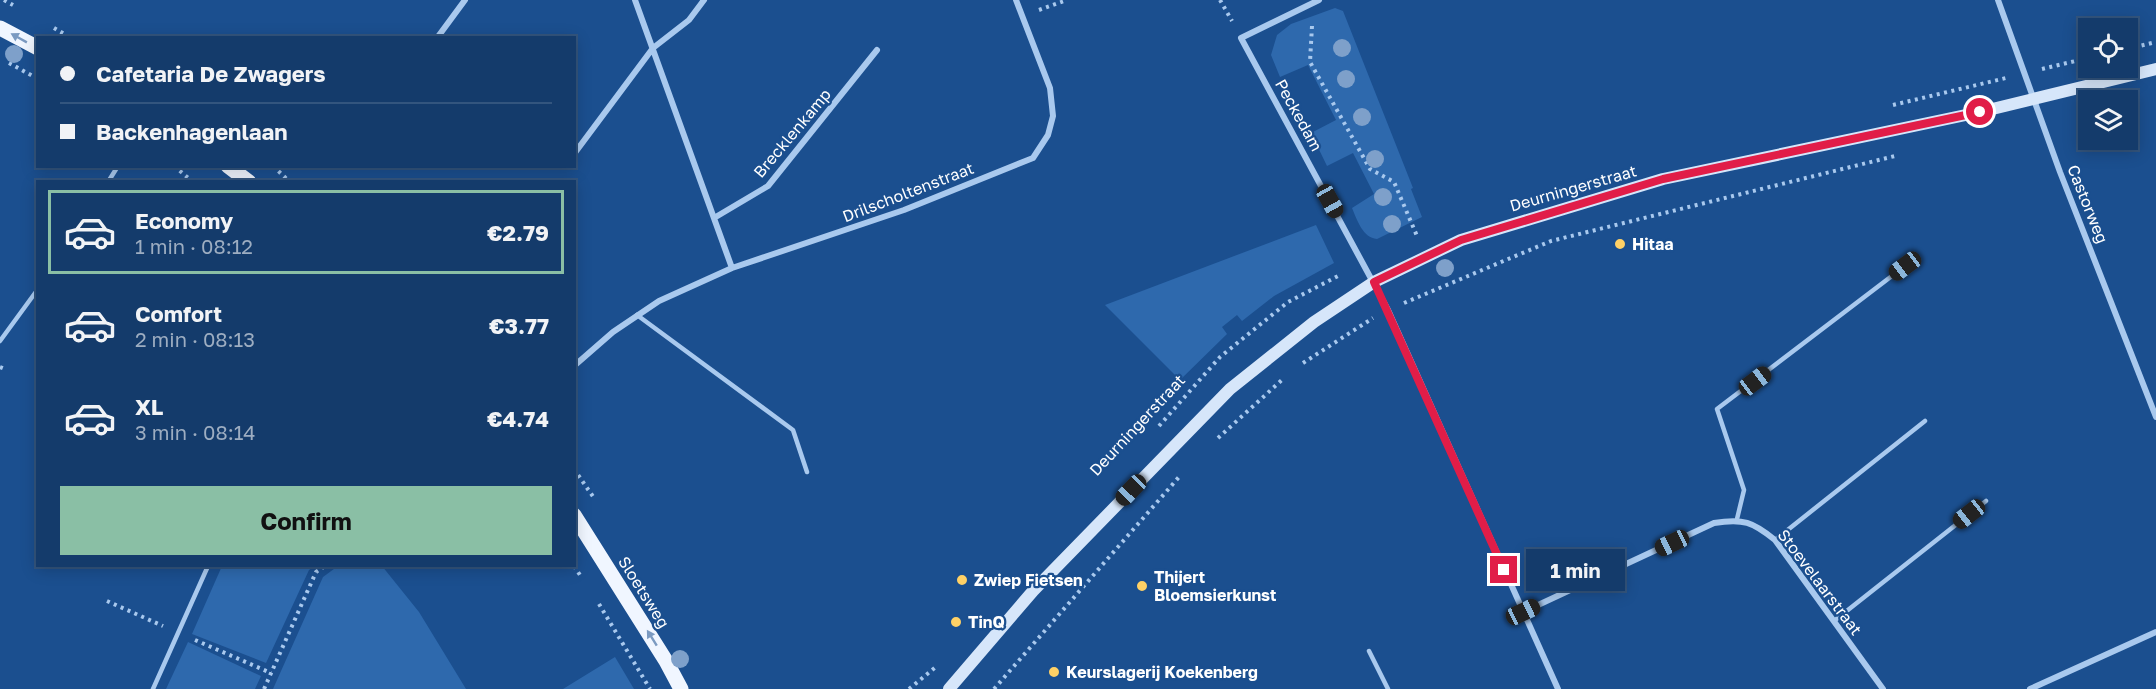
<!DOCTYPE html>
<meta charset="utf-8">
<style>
:root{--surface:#143b6b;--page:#1d4271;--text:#f1f3f6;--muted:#9dadc1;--line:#33557e;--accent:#8abfa5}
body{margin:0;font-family:"Golos Text",sans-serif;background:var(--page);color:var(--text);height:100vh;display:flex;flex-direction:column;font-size:22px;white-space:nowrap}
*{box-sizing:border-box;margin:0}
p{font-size:20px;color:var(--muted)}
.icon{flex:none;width:33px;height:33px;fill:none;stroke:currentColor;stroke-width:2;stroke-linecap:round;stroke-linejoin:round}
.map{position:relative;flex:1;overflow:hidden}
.details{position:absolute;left:36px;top:180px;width:540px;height:387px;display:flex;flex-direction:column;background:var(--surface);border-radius:0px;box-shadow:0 3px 15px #0003,0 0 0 2px var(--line)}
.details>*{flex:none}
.hud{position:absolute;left:36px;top:36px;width:540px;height:132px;border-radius:0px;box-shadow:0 3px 15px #0003,0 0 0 2px var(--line);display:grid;align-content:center;height:132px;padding:0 24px;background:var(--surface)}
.controls{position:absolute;left:2078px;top:18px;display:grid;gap:12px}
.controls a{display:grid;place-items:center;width:60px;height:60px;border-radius:0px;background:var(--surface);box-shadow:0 3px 15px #0003,0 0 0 2px var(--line);font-size:30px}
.end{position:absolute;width:27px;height:27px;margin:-14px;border:8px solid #e11d48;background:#fff;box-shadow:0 0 0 3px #fff}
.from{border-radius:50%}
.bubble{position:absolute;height:42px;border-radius:0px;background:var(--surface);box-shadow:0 3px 15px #0003,0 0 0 2px var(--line);font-size:20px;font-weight:700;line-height:42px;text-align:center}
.car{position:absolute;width:18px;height:36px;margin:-18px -9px;border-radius:8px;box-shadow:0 0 4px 2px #0007;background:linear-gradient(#222 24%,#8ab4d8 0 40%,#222 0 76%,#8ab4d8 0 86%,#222 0)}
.hud b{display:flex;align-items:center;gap:21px;height:57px;font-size:22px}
.hud b+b{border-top:2px solid var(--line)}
.hud i{width:15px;height:15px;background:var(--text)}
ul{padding:10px 0 0;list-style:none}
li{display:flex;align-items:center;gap:18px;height:84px;margin:0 12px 9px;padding:0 12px;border:3px solid transparent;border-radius:0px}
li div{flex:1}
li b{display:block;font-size:22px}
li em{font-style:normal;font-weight:700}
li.active{border-color:var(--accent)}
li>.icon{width:54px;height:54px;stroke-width:1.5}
.cta{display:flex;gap:12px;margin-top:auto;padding:12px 24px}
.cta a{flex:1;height:69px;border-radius:0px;background:var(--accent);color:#111;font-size:24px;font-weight:700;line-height:69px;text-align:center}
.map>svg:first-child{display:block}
.green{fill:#2e69ad}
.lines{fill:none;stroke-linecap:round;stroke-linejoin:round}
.path{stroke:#a9c9ee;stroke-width:4;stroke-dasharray:3 4.5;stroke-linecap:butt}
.service{stroke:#a9c9ee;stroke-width:4.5}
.minor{stroke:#a9c9ee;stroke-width:6}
.secondary{stroke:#d6e6fa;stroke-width:12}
.primary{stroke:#f0f6ff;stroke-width:15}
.tree{fill:#7ea0ca}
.oneway{fill:#7b9ac1}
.route{stroke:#e11d48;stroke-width:8}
.poi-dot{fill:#ffd166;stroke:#1b4f8f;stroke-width:2}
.labels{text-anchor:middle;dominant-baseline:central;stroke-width:4.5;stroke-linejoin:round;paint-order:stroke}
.street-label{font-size:16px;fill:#fff;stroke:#1b4f8f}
.poi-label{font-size:16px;font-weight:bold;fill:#fff;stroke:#1b4f8f;text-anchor:start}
</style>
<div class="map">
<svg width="2156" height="689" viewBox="0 0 2156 689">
<rect width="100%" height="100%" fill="#1b4f8f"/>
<!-- green -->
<path class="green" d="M1335 8 1343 11 1413 188 1411 189 1422 217 1377 239C1363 238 1357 220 1352 208L1374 194 1353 153 1327 166 1311 133 1336 120 1308 65 1280 77 1271 55 1277 35 1291 24Z
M1316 225 1334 263 1274 296 1242 321 1237 315 1222 327 1227 334 1180 380 1105 305Z
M222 566H315L309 570 266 663 192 634Z
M338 566H382L419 612 466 689H273L323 577Z
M188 642 261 676 255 689H166Z
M615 657 634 689H563Z"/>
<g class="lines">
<!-- path -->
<path class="path" d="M4 0 13 5
M1220 0 1232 21
M1039 10 1067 0
M1312 26 1310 62 1370 169 1394 182 1417 236
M54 28 71 38
M2127 49 2156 42
M9 63 38 79
M2042 69 2088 58
M1893 105 2006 78
M174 166 193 182
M273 166 290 182
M1404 303 1551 241 1895 156
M1303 363 1373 318
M0 367 5 369
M1159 426 1220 357 1288 302 1338 276
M1218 438 1283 379
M574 469 594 498
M574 566 580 575
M107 601 163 626
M599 604 650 689
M195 640 271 673
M264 689 316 572 325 566
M909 689 937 666
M994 689 1179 477"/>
<!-- service -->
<path class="service" d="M108 182 118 166
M637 315 793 430 807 472
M0 341 38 289
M1737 519 1744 490 1717 409 1905 266
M1775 540 1925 421
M1834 621 1986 501
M1369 651 1388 689
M153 689 208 566"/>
<!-- minor -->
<path class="minor" d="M635 0 732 268
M1319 0 1241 38 1388 310 1558 689
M1998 0 2060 172 2156 417
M437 38 465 0
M574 154 653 48 689 20 704 0
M714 218 768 186 877 50
M574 366 613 332 659 301 732 268 904 210 1033 158 1048 135 1053 116 1050 88 1016 0
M1523 612 1714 523C1743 518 1753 522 1775 540L1883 689
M2030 689 2156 632"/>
<!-- secondary -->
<path class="secondary" d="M949 689 1033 591 1230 389 1314 322 1374 282 1461 240 1663 179 1980 112 2156 69"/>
<!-- primary -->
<path class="primary" d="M0 28 38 48
M228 166 249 182
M574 515 666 661 681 689"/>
</g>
<!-- trees -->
<g class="tree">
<circle cx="1342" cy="48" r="9"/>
<circle cx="14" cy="54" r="9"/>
<circle cx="1346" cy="79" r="9"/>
<circle cx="1362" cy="117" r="9"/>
<circle cx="1375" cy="159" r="9"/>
<circle cx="1383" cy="197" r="9"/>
<circle cx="1392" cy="224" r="9"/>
<circle cx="1445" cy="268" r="9"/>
<circle cx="680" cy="659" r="9"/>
</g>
<!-- one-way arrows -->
<defs><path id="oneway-solid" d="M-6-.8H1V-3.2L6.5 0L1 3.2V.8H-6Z" transform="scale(1.5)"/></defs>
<g class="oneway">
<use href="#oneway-solid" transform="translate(19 38) rotate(-151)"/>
<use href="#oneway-solid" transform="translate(652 638) rotate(-122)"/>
</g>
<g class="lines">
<!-- route -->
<path class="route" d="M1504 570 1374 282 1461 240 1663 179 1980 112"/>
</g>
<!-- markers -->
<g class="poi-dot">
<circle cx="1620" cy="244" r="6"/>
<circle cx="962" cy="580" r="6"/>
<circle cx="1142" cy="586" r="6"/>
<circle cx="956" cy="622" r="6"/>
<circle cx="1054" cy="672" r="6"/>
</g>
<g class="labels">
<!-- street labels -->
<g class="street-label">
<text transform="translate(1299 115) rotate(61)">Peckedam</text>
<text transform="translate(792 133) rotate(-50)">Brecklenkamp</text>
<text transform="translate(1573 188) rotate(-16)">Deurningerstraat</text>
<text transform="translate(908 192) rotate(-21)">Drilscholtenstraat</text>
<text transform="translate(2088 204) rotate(68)">Castorweg</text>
<text transform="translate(1137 425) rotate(-47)">Deurningerstraat</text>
<text transform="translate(1820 582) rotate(53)">Stoevelaarstraat</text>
<text transform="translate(644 592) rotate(58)">Sloetsweg</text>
</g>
<!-- poi labels -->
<g class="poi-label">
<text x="1632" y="244">Hitaa</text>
<text x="1154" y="577">Thijert<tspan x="1154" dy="18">Bloemsierkunst</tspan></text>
<text x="974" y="580">Zwiep Fietsen</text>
<text x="968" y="622">TinQ</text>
<text x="1066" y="672">Keurslagerij Koekenberg</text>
</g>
</g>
</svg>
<div class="controls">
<a><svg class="icon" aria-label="locate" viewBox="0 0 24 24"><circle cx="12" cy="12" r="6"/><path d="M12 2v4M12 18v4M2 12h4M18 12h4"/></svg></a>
<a><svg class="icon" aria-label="layers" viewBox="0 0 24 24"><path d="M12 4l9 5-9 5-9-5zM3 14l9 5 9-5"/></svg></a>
</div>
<i class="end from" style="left:1980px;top:112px"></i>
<i class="end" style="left:1504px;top:570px"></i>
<div class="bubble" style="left:1526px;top:549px;width:99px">1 min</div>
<i class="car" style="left:1330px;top:201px;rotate:151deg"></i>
<i class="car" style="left:1905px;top:266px;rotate:233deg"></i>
<i class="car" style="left:1755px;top:381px;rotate:53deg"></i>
<i class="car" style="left:1131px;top:490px;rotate:224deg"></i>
<i class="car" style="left:1969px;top:514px;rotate:232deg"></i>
<i class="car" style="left:1672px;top:543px;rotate:245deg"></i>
<i class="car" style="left:1523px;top:612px;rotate:65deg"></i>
<div class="hud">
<b><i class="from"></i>Cafetaria De Zwagers</b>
<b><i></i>Backenhagenlaan</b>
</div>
<section class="details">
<ul>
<li class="active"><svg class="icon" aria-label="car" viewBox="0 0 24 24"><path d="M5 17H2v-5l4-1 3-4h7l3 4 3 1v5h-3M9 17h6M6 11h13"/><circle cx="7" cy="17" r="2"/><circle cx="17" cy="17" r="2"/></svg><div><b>Economy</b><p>1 min · 08:12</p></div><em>€2.79</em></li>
<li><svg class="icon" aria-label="car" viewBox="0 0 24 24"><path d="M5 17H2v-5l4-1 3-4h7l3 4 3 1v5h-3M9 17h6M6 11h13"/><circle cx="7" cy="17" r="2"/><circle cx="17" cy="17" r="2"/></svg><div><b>Comfort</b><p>2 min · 08:13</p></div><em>€3.77</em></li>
<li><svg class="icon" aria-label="car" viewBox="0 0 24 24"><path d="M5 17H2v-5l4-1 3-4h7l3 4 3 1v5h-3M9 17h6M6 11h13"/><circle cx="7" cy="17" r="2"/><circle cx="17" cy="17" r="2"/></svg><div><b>XL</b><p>3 min · 08:14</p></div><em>€4.74</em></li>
</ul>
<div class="cta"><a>Confirm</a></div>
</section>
</div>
